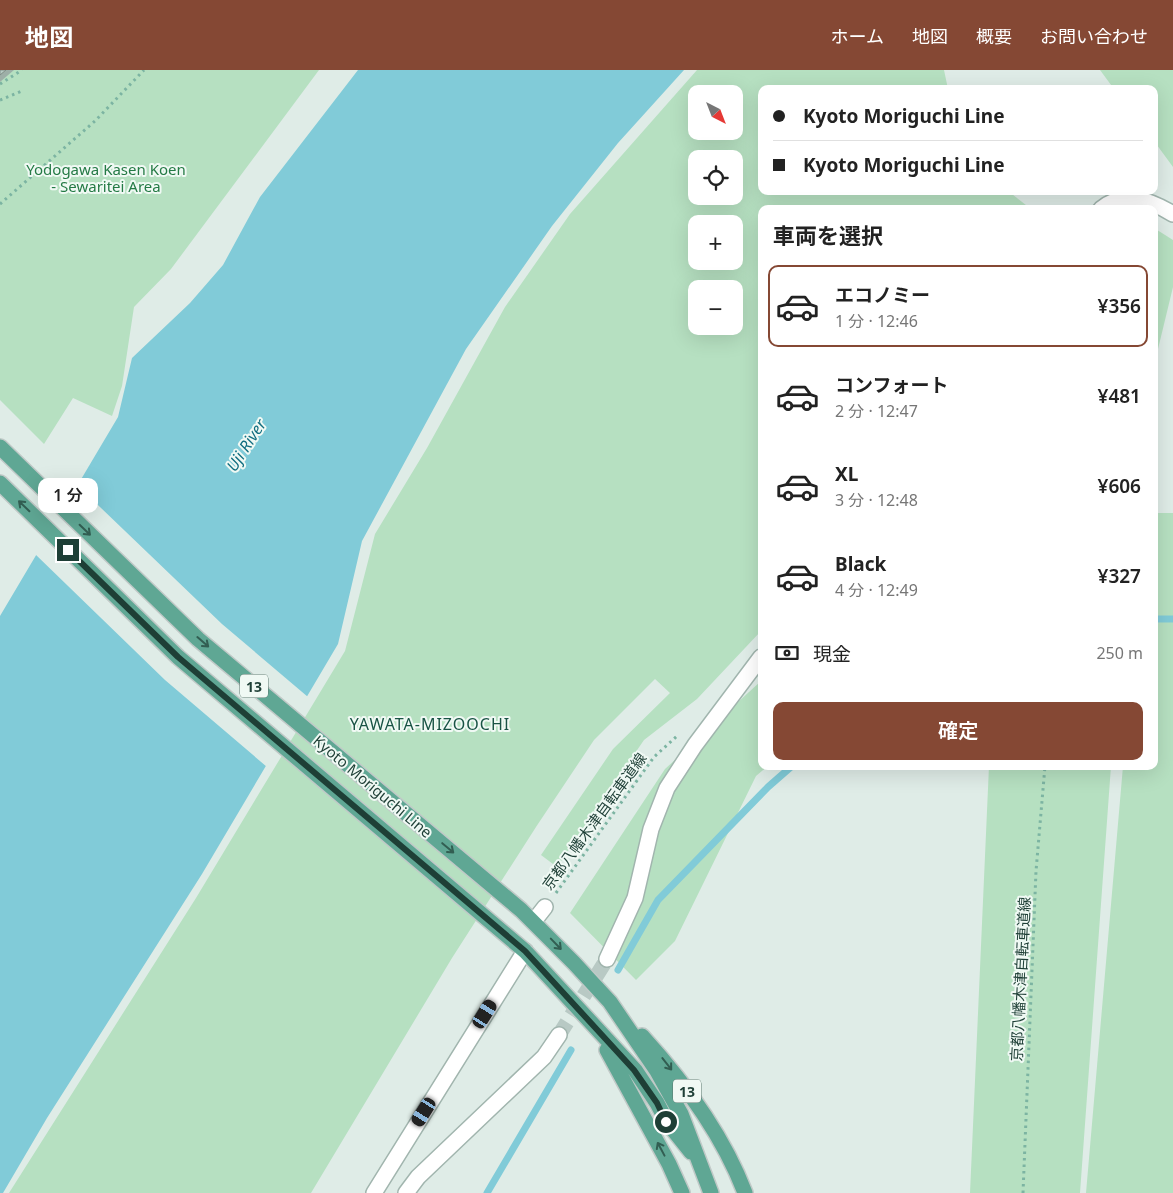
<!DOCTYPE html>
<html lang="ja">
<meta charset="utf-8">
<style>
:root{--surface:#fff;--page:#f6f6f6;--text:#222;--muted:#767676;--line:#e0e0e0;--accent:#854834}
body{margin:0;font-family:"Noto Sans","Noto Sans JP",sans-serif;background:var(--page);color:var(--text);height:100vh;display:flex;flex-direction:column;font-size:19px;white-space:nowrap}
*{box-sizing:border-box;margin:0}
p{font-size:16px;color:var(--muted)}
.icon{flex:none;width:28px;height:28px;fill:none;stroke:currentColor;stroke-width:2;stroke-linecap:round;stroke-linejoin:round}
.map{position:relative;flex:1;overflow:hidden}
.details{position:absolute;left:758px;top:135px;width:400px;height:565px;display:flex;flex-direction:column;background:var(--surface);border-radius:10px;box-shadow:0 5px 20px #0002}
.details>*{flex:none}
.guide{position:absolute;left:758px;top:15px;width:400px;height:110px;border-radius:10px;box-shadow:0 5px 20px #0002;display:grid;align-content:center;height:110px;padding:0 15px;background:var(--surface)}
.needle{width:32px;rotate:138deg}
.tools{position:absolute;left:688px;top:15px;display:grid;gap:10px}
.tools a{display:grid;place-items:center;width:55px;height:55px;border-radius:10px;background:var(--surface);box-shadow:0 5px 20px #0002;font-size:25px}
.end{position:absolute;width:22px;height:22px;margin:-11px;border:6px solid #1e3f36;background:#fff;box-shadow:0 0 0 2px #fff}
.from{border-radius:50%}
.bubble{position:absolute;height:35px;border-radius:10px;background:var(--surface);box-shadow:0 5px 20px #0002;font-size:16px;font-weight:600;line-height:35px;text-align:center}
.car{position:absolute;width:15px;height:30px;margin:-15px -8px;border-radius:6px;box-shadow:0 0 4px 1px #0007;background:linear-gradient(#222 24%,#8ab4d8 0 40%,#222 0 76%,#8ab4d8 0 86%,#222 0)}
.guide b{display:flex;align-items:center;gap:18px;height:48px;font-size:19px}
.guide b+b{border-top:1px solid var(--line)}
.guide i{width:12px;height:12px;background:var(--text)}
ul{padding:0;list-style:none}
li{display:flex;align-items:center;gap:15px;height:82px;margin:0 10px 8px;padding:0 5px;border:2px solid transparent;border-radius:10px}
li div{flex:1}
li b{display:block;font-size:19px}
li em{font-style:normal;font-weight:600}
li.selected{border-color:var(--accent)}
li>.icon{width:45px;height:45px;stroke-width:1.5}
h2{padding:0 15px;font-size:22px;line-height:60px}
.pay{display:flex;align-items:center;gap:12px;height:55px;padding:0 15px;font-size:19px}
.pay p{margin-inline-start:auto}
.action{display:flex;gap:10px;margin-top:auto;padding:10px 15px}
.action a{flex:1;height:58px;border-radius:10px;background:var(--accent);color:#fff;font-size:20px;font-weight:600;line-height:58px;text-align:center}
header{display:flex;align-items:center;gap:30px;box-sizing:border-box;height:70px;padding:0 25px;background:var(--accent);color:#fff}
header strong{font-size:24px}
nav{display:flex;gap:28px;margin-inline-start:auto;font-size:18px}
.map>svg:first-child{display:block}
.green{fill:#b6e0c1;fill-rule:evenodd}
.water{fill:#81cbd8}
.pier{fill:#dfece7}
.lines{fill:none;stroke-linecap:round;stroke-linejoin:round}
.stream{stroke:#81cbd8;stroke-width:7}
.minor-tunnel{stroke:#b8c9c4;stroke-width:15;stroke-dasharray:15 8;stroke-linecap:butt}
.minor-casing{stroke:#a1b5ae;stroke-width:18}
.major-casing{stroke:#c0c9c7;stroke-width:18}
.path{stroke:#7cb4a2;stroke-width:3;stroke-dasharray:2.5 4;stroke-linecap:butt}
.minor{stroke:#fff;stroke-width:15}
.major{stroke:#5fa794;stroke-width:15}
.wall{fill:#9dafa7}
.building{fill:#b7cbc2;stroke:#808e88}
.oneway{stroke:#325e52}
.route{stroke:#1e3f36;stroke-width:6}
.labels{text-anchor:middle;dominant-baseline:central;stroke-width:4;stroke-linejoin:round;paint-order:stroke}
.shield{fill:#f0f9f4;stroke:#5d776f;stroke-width:1}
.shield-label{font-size:14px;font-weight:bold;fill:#1e3f36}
.park-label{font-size:15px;fill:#247a45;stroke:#f0f9f4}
.street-label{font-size:15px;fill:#1e3f36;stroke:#f0f9f4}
.water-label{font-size:16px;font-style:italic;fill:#126f81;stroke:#f0f9f4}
.neighbourhood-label{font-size:16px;letter-spacing:1px;fill:#185344;stroke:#f0f9f4}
</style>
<header>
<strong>地図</strong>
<nav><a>ホーム</a><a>地図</a><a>概要</a><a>お問い合わせ</a></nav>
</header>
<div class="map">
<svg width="1173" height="1123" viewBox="0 0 1173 1123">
<rect width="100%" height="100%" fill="#dfece7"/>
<!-- green -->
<path class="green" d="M0 0H319L171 199 134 237 122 316 112 346 73 328 44 374 0 330Z
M697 0H944L948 19H761V121H1008L1031 139H761V561L697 629 644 670 557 797 541 785 613 679 670 623 655 609 594 670 536 757 452 888 311 1123H9L196 828 345 581 375 464 427 378 505 237 570 144ZM696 24H734V61H696ZM696 89H734V126H696ZM696 154H734V191H696ZM696 219H734V256H696Z
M1100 0H1173V97L1154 71V19H1114Z
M1154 158 1173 170V217L1158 279 1154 307Z
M1154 443H1173V1123H1086L1123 696H1154Z
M761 611V696H768L756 706 675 871 636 910 570 843 665 699Z
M989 696H1111L1080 1123H970Z"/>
<!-- water -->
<path class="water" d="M358 0H684L618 73 552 156 466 279 362 471 338 574 202 804 47 1048 3 1123H0V546L118 347 132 288 190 233 223 195 260 127Z"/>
<!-- pier -->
<path class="pier" d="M76 414 222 554 308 627 267 697 165 610 35 484Z"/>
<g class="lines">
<!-- stream -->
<path class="stream" d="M1154 549H1173
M618 900 658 830 768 717 792 696
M487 1123 571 980"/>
<!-- minor-tunnel -->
<path class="minor-tunnel" d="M559 965 607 889"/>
<!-- minor casing -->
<g class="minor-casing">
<path id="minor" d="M1101 139C1124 120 1150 130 1173 144
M534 851 545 837
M607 889 635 828 651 759 667 718 695 675 761 587
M374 1123 525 881
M406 1123 418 1107 544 987 559 965"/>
</g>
<!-- major casing -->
<g class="major-casing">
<path id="major" d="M0 377 198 569 521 840 574 893 610 932 657 1001 681 1044 711 1123
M0 413 178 587 525 881 635 1000 657 1033 667 1052 691 1082
M642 966C684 1012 723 1065 745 1123
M607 980 669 1094 682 1123"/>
</g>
<!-- path -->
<path class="path" d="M0 14 22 0
M0 30 22 21
M0 134 95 51 144 0
M556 823 654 687 677 666
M1023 1123 1036 801 1045 696"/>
<!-- minor -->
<use href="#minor" class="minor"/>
<!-- major -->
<use href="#major" class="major"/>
</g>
<!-- wall -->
<path class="wall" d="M0 0H14L0 12Z"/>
<!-- building -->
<path class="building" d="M0 0H6L0 5Z"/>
<!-- one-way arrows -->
<defs><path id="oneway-shaft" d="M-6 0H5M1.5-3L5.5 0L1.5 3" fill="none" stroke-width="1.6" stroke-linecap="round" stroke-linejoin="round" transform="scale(1.25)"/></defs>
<g class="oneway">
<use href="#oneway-shaft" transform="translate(24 436) rotate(-136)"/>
<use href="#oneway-shaft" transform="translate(85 460) rotate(44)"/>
<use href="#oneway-shaft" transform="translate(203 572) rotate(41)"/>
<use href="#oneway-shaft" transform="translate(448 778) rotate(40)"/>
<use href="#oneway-shaft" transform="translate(556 874) rotate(46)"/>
<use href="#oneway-shaft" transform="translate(667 994) rotate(52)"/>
<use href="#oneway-shaft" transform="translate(661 1079) rotate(-118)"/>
</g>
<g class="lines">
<!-- route -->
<path class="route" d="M68 480 178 587 525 881 634 1000 657 1033 666 1052"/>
</g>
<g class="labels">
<!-- shield labels -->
<g class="shield">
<rect x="240" y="604.5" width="28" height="23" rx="4"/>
<rect x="673" y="1009.5" width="28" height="23" rx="4"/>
</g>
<g class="shield-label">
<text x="254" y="616">13</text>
<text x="687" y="1021">13</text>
</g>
<!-- park labels -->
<g class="park-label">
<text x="106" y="99">Yodogawa Kasen Koen<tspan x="106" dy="17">- Sewaritei Area</tspan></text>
</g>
<!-- street labels -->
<g class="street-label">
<text transform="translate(373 716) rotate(40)">Kyoto Moriguchi Line</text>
<text transform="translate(594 751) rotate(-54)">京都八幡木津自転車道線</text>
<text transform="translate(1020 909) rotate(-87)">京都八幡木津自転車道線</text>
</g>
<!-- water labels -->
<g class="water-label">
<text transform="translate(246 375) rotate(-57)">Uji River</text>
</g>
<!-- neighbourhood labels -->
<g class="neighbourhood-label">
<text x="430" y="654">YAWATA-MIZOOCHI</text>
</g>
</g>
</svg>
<div class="tools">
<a><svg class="needle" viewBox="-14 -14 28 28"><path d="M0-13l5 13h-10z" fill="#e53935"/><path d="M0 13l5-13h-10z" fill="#767676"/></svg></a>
<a><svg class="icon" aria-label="locate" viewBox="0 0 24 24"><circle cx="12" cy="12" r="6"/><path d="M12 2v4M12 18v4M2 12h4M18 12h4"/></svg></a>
<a>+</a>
<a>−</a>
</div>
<i class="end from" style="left:666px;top:1052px"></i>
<i class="end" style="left:68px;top:480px"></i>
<div class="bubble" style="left:38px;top:408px;width:60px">1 分</div>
<i class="car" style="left:485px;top:944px;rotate:32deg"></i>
<i class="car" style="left:424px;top:1042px;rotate:212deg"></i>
<div class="guide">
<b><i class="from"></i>Kyoto Moriguchi Line</b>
<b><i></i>Kyoto Moriguchi Line</b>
</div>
<section class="details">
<h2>車両を選択</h2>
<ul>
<li class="selected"><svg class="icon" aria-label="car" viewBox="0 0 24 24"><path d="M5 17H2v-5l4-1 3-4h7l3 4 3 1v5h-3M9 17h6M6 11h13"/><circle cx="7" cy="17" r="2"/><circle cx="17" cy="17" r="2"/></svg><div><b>エコノミー</b><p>1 分 · 12:46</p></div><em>¥356</em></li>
<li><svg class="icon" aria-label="car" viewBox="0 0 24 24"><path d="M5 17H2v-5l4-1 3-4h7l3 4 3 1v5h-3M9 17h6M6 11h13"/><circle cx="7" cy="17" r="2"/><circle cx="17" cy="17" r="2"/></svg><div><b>コンフォート</b><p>2 分 · 12:47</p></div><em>¥481</em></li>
<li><svg class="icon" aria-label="car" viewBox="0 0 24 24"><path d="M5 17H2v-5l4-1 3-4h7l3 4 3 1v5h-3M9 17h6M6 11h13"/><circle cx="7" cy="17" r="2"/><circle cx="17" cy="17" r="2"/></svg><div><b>XL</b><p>3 分 · 12:48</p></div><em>¥606</em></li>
<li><svg class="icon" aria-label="car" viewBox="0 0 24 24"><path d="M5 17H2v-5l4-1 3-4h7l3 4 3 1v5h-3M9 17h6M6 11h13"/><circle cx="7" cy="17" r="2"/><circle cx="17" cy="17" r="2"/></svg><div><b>Black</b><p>4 分 · 12:49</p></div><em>¥327</em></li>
</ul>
<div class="pay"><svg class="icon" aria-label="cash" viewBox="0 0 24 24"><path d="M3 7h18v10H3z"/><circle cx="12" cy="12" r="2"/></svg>現金<p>250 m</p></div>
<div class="action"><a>確定</a></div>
</section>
</div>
